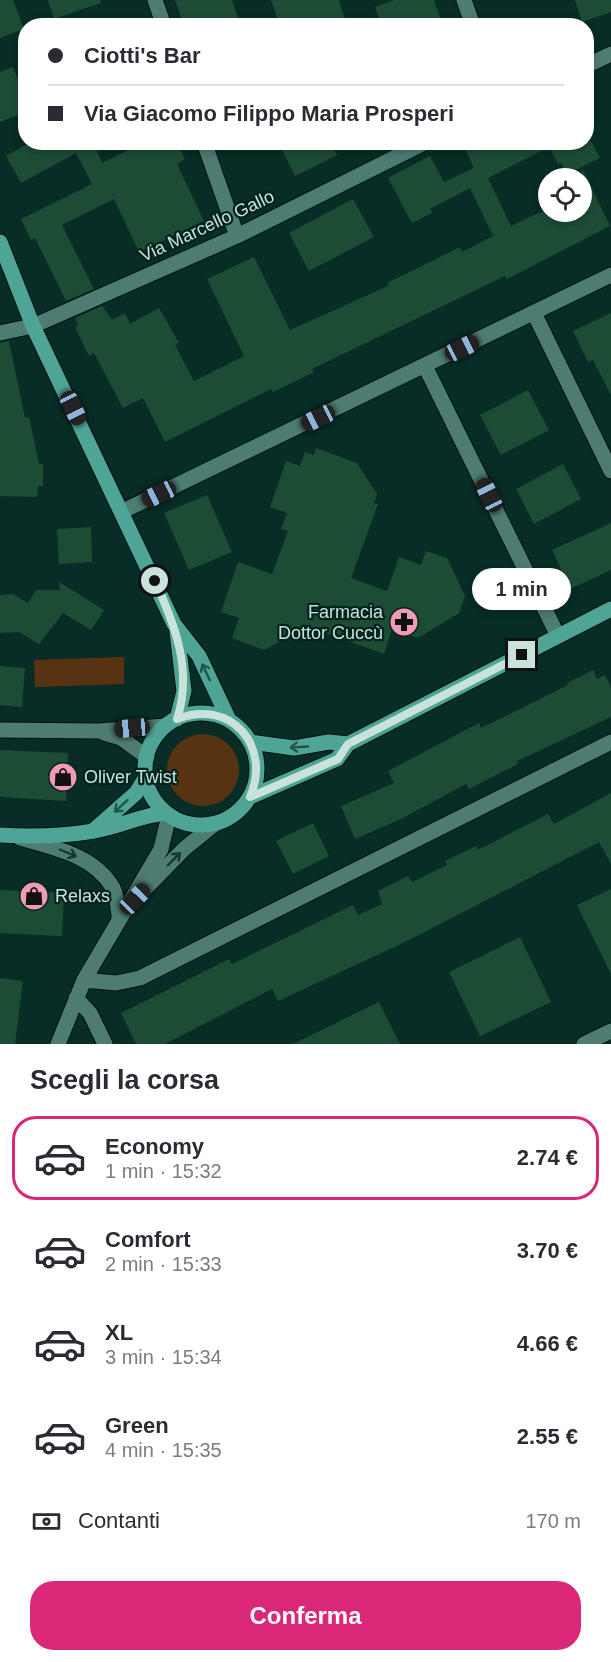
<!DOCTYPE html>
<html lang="it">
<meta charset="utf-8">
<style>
:root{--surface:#fff;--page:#f2f2f3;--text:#2b2b33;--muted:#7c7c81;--line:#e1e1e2;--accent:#db2777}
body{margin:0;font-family:Helvetica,sans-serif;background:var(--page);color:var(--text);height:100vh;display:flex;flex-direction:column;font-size:22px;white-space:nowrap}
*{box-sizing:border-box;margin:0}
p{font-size:20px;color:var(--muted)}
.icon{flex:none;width:33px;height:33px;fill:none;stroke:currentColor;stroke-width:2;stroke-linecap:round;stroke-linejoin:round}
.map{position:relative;height:1044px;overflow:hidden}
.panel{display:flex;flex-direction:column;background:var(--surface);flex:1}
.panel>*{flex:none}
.guide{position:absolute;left:18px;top:18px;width:576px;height:132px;border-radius:24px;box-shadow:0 3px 9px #0003;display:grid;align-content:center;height:132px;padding:0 30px;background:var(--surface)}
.tools{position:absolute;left:538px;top:168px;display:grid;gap:12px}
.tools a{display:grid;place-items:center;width:54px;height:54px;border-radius:50%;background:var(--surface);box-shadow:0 3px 9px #0003;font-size:30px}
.end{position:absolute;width:27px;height:27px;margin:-14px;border:8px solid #cae2dc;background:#111;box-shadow:0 0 0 3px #111}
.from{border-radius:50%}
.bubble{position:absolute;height:42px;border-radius:21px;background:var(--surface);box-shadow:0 3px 9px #0003;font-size:20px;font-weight:600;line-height:42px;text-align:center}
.car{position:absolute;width:18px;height:36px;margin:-18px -9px;border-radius:8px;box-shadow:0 0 4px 2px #0007;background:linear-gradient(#222 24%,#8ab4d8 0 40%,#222 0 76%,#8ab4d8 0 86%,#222 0)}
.guide b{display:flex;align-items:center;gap:21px;height:57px;font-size:22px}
.guide b+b{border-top:2px solid var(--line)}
.guide i{width:15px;height:15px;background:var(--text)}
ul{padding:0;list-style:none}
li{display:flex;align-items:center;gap:18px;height:84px;margin:0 12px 9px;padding:0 18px;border:3px solid transparent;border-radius:24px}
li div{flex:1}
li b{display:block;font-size:22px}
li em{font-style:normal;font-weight:600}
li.on{border-color:var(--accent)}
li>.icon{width:54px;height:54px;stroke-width:1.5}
h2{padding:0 30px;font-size:27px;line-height:72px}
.pay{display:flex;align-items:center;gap:15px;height:66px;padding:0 30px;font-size:22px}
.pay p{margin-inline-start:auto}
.primary-button{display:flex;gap:12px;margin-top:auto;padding:12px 30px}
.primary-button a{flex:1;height:69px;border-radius:24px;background:var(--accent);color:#fff;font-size:24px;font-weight:600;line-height:69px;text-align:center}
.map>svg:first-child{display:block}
.green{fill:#583312}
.building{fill:#1d4c35}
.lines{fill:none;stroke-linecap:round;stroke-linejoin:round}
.minor-casing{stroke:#00130f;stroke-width:17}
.major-casing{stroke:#00130f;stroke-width:17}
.minor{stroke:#4d7c72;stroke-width:15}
.major{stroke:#4ea595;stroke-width:15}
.oneway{stroke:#1f574d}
.oneway2{stroke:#133932}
.route{stroke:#cae2dc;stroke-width:8}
.labels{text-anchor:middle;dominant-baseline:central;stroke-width:4.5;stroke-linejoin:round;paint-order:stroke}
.street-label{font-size:18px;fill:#cae2dc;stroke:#00231d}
.poi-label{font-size:18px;fill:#cae2dc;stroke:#00231d;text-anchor:start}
</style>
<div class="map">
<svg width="611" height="1044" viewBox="0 0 611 1044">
<rect width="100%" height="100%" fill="#082d26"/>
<!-- green -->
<path class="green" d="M124 657V684L35 687 34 660Z
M167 770a36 36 0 1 1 72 0a36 36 0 1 1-72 0Z"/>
<!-- building -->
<path class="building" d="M0 0H13L24 29 0 38Z
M48 0H100L101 3 54 19Z
M175 0H232L241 26H184Z
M271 0H339L347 26H280Z
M394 0H434L443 26H382L375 7Z
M575 0H611V12L582 22Z
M13 67 26 100V112L0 122V72Z
M31 142H97L94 144 102 163 145 142H177L185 159 177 164 204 221 139 252 114 199 62 225 94 289 66 301 35 238 31 240 21 219 92 184 76 153 21 183 6 156Z
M278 142H330L337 155 295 176Z
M462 142H592L600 158 567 174 561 163 558 164 549 147 488 178 511 226 540 212H582V168L610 226 507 279 505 276 312 369 314 372 273 392 271 389 165 442 143 398 123 408 94 353 89 356 75 327 78 325 75 318 102 306 112 320 125 313 130 324 159 308 179 343 175 345 194 381 244 356 207 279 254 257 290 330 388 286 387 283 460 247 462 252 493 236 470 188 430 209 432 213 412 223 388 178 430 156 444 182 474 168Z
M353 199 374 237 309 271 289 233Z
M611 313V395L593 360 588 362 573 331Z
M9 341 25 418 29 417 39 464H43V486H38L37 497 0 496V343Z
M528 390 549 430 501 455 480 415Z
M316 448 357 463 377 494 374 503 378 504 351 578 387 591 399 557 421 565 426 551 447 558 465 596 459 613 418 638 392 629 384 654 309 627 264 650 232 638 239 618 221 612 238 562 272 574 288 531 281 529 287 513 270 507 286 461 300 466 305 452 314 455Z
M563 464 581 499 534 524 516 489Z
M207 495 232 552 189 570 164 513Z
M611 523V570L570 589 552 550Z
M91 527 92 562 59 564 57 529Z
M59 582 104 610 91 630 63 613 39 644 19 632 0 633V595L13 594 28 603 36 590H60Z
M0 666 25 668 22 707 0 705Z
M593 670 597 679 605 675 611 687V717L517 761 518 764 469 789 466 784 401 819 355 839 341 806 394 783 388 771 479 723 481 728 568 685 567 683Z
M0 750 68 753 66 801 0 797Z
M611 793V864L599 842 405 942 278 1001 272 989 165 1044H136L121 1013 229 959 232 964 353 905 358 915 382 904 378 891 408 876 412 882 447 865 445 861 476 846 478 850 548 814 554 824Z
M313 823 329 856 293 874 276 841Z
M611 889V974L577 905Z
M0 890 64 893 62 936 0 933Z
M520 937 551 1002 480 1036 449 972Z
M0 978 23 981 15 1044H0Z
M379 1002 400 1044H293Z"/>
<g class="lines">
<!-- minor casing -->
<g class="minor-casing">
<path id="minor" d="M155 0 164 26
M464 0 473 26
M586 66 611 54
M204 142 237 236
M534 313 611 471
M0 333 33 326 237 236 426 142
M425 366 558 636
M123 511 611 275
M0 730 99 731 165 726
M104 733 121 738 147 757
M20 838C54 848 94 855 113 888 117 896 118 908 119 916
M140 894 184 849 216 823
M84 980 116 983 140 978 611 742
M76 998 90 1013 105 1044
M58 1044 84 980 161 849 169 815
M584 1044 611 1031"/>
</g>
<!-- major casing -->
<g class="major-casing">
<path id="major" d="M0 242 33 326 174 624 199 656 229 720
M177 632 184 691 177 719
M145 769a56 56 0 1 1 112 0a56 56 0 1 1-112 0Z
M250 742 294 748 329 742 348 744
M250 797 337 759 348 744 611 609
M94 830 136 793 146 777
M0 835C30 837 64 836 94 831 119 827 141 815 166 813"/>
</g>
<!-- minor -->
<use href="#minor" class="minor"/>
<!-- major -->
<use href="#major" class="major"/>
</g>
<!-- one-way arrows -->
<defs><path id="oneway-shaft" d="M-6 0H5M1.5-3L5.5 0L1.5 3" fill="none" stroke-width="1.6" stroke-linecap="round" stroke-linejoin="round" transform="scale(1.5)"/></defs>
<g class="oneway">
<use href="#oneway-shaft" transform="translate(206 672) rotate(-115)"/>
<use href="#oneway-shaft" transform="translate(299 747) rotate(177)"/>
<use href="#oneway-shaft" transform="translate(121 806) rotate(138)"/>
</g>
<g class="oneway2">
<use href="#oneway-shaft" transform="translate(68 853) rotate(23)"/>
<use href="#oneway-shaft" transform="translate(174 859) rotate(-46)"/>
</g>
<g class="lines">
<!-- route -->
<path class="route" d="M155 581C175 625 193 671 177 719 231 698 272 746 250 797L338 759 348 744 522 655"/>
</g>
<!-- icons -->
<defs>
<g id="pharmacy-disc" transform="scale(1.5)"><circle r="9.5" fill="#f09ab5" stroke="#00231d"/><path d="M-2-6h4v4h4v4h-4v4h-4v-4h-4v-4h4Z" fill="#111"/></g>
<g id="shop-disc" transform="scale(1.5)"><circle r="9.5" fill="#f09ab5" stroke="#00231d"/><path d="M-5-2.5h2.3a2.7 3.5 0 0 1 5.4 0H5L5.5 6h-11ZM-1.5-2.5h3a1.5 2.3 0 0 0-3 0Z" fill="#111"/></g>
</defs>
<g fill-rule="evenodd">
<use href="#pharmacy-disc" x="404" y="622"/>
<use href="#shop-disc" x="63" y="777"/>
<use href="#shop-disc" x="34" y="896"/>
</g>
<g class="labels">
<!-- street labels -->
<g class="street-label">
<text transform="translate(207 226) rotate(-25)">Via Marcello Gallo</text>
</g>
<!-- poi labels -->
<g class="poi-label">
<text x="383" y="612" text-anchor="end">Farmacia<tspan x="383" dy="21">Dottor Cuccù</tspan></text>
<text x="84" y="777">Oliver Twist</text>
<text x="55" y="896">Relaxs</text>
</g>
</g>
</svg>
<div class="tools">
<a><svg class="icon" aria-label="locate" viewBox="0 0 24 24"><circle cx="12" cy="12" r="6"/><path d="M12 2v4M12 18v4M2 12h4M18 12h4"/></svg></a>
</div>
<i class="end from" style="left:155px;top:581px"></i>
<i class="end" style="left:522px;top:655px"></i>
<div class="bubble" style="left:472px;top:568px;width:99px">1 min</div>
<i class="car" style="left:462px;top:348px;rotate:64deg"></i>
<i class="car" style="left:73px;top:408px;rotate:154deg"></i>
<i class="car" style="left:318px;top:418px;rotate:244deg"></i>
<i class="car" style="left:159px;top:494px;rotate:245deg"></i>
<i class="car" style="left:489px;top:495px;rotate:334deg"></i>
<i class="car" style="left:132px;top:728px;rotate:265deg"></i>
<i class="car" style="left:135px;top:899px;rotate:44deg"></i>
<div class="guide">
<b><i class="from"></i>Ciotti's Bar</b>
<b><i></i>Via Giacomo Filippo Maria Prosperi</b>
</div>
</div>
<section class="panel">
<h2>Scegli la corsa</h2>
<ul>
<li class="on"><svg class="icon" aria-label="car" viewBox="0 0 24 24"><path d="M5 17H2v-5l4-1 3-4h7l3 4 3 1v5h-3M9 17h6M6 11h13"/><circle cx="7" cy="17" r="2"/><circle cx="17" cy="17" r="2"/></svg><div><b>Economy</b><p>1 min · 15:32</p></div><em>2.74 €</em></li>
<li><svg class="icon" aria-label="car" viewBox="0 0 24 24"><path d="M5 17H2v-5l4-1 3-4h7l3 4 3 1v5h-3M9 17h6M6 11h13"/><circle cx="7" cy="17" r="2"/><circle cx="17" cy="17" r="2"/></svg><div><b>Comfort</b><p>2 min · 15:33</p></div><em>3.70 €</em></li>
<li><svg class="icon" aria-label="car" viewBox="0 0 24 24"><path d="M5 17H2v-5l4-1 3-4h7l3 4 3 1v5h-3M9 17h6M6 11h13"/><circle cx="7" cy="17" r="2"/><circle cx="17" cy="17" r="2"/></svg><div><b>XL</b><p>3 min · 15:34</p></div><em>4.66 €</em></li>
<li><svg class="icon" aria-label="car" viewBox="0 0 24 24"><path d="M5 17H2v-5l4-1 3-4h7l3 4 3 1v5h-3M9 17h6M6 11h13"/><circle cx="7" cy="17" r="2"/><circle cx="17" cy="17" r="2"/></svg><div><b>Green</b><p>4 min · 15:35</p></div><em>2.55 €</em></li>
</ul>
<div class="pay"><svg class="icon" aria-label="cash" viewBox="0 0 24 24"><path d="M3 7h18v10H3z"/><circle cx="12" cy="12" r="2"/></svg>Contanti<p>170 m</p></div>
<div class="primary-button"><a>Conferma</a></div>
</section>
